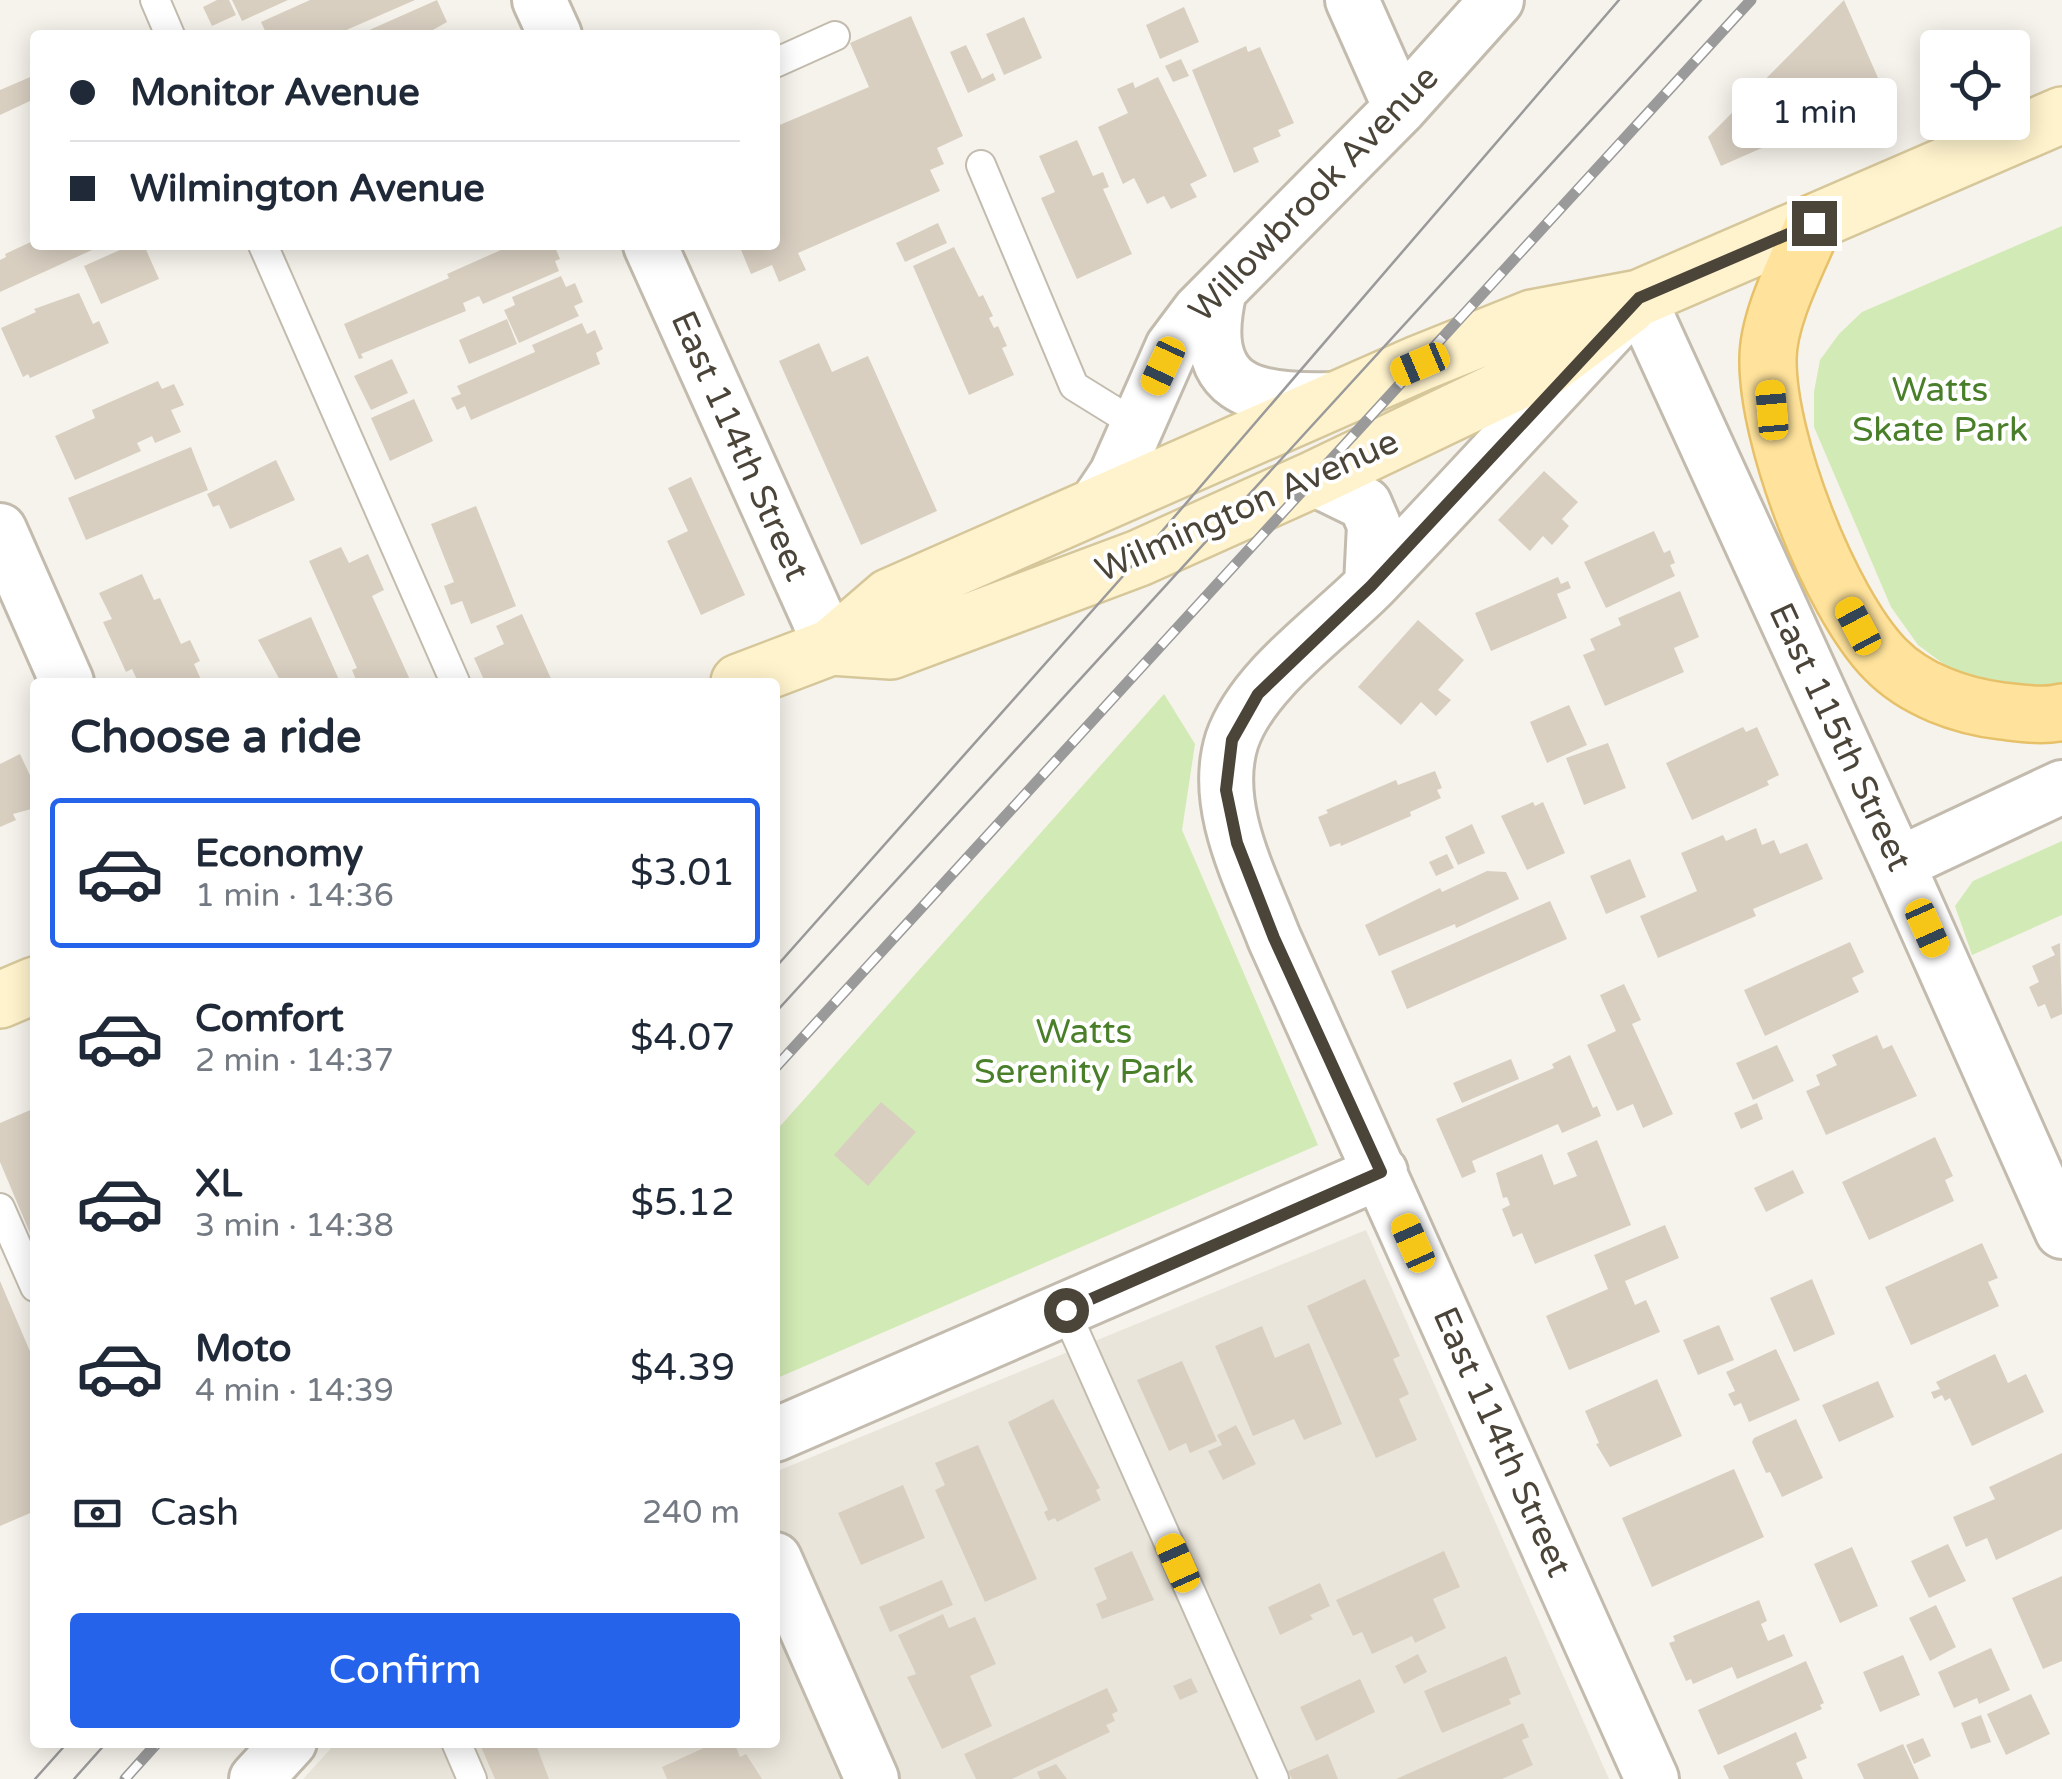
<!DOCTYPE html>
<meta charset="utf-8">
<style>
:root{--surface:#fff;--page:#f2f2f3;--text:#1f2937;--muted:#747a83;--line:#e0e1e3;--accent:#2563eb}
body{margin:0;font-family:"Varela Round",sans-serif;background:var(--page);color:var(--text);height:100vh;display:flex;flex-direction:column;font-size:38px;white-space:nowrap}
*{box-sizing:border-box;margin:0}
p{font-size:32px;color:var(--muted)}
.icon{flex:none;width:55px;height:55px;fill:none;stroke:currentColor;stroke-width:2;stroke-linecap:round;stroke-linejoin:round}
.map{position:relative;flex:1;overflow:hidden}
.side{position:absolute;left:30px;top:678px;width:750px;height:1070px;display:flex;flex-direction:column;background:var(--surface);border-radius:10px;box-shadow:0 5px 25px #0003}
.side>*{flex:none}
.guide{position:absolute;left:30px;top:30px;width:750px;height:220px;border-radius:10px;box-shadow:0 5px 25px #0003;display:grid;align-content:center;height:220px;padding:0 40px;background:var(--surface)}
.tools{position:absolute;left:1920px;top:30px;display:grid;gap:20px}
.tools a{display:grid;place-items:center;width:110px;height:110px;border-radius:10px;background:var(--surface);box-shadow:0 5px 25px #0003;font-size:50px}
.end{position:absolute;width:45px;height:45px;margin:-22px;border:12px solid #4b4439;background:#fff;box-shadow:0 0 0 5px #fff}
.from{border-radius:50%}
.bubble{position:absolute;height:70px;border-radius:10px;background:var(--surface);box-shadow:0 5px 25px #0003;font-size:32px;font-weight:600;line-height:70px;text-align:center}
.car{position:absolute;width:30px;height:60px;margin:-30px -15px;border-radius:12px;box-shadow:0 0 8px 2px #0007;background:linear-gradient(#f5c518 24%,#345 0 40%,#f5c518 0 76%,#345 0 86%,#f5c518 0)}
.guide b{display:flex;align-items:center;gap:35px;height:95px;font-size:38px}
.guide b+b{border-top:2px solid var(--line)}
.guide i{width:25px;height:25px;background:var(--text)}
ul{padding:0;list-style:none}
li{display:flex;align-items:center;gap:30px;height:150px;margin:0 20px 15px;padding:0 20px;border:5px solid transparent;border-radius:10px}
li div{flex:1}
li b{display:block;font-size:38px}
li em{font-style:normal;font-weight:600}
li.active{border-color:var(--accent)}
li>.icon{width:90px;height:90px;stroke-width:1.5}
h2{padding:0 40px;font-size:45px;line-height:120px}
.pay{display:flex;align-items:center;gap:25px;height:110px;padding:0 40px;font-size:38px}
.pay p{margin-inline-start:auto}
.button{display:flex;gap:20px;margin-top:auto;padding:20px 40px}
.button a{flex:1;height:115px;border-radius:10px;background:var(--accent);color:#fff;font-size:40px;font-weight:600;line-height:115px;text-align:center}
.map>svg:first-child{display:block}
.residential{fill:#eae5da}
.green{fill:#d2eab5}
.building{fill:#d8cfc1}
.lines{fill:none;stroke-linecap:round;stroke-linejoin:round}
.lane-casing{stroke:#c2bbae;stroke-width:32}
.street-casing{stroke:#c2bbae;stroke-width:58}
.secondary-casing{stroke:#d6c79b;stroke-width:60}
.primary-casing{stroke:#e6c16a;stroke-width:60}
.lane{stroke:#fff;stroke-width:28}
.street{stroke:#fff;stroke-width:52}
.secondary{stroke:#fff3cd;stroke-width:55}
.primary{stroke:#ffe39c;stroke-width:55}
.tram{stroke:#9a9a9a;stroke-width:2.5}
.rail-casing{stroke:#9a9a9a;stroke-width:11}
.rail{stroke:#fff;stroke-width:8;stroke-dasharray:22;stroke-linecap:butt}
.route{stroke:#4b4439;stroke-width:12}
.labels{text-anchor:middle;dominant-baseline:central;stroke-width:8;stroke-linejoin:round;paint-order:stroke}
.street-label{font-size:35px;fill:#4b4439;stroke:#fff}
.park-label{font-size:35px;fill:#4a7f2a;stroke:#fff}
</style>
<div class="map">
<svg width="2062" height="1779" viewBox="0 0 2062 1779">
<rect width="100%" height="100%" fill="#f6f3ec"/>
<!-- residential -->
<path class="residential" d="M1366 1230 1609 1779H303L336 1743 775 1742V1472Z"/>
<!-- green -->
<path class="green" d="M2062 226V745L2054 714 1977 684 1941 662 1918 645 1891 607 1814 427V392L1820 360 1839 334 1862 312Z
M1164 694 1195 744 1182 830 1318 1145 775 1379V1132Z
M2062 841V915L1972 955 1955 906 1973 881Z"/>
<!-- building -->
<path class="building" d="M217 0H229L236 15 212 26 203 7Z
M232 0H288L242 21Z
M310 0H415L335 35H267L261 22Z
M437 0 447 22 424 35H358Z
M1844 0 1885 94 1721 166 1708 137Z
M1184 7 1199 42 1160 59 1146 25Z
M911 16 963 136 937 148 944 164 930 170 940 191 798 253 806 270 779 282 772 265 751 274 739 245H775V127L869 87 850 43Z
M1024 17 1042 58 1004 75 986 34Z
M966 45 982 79 993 73 996 80 968 93 950 52Z
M1246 46 1248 52 1260 47 1294 123 1278 130 1281 136 1253 148 1259 162 1234 173 1192 70Z
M1181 59 1189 76 1173 82 1165 66Z
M35 75V113L30 101 0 115V90Z
M1158 77 1207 176 1190 184 1197 197 1171 209 1164 196 1147 204 1134 178 1123 184 1098 127 1128 113 1117 89 1133 82 1135 88Z
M1077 140 1093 176 1103 172 1109 187 1103 189 1132 254 1077 279 1041 198 1055 192 1039 156Z
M938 223 947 243 905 262 896 243Z
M35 240V245H103L0 292V260L6 257 5 254Z
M131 245H144L159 279 101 304 84 266Z
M512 245H546L548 248 554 245 560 259 555 261 559 271 483 304 479 296 463 303 466 311 361 354 363 358 359 359 344 324 449 278 447 274Z
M954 247 979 297 983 295 993 316 989 318 994 328 998 326 1007 346 1002 348 1014 375 969 395 913 266Z
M561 276 566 287 575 283 583 302 574 306 579 316 519 343 504 310 515 305 512 297Z
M79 293 93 324 99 321 109 343 30 378 28 374 23 377 1 328 36 312 34 309Z
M507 319 517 344 469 364 459 340Z
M582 323 587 334 595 330 603 349 596 353 600 364 471 420 465 406 457 410 451 398 461 394 457 386 535 352 532 345Z
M819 343 832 372 868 356 937 511 861 545 779 361Z
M392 359 408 393 371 410 354 376Z
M158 381 162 389 174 384 184 405 171 410 181 432 155 443 152 436 137 443 141 451 75 480 55 436 95 418 92 410Z
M414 399 433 441 390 461 371 418Z
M191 447 208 490 86 540 68 498Z
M276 460 295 500 230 529 219 505 213 507 207 494Z
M1544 471 1578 502 1562 519 1569 526 1552 545 1543 536 1530 551 1498 520Z
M691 477 745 595 701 615 667 541 688 531 668 488Z
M476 506 516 606 471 624 462 601 451 605 444 586 454 582 431 524Z
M1654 531 1664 553 1670 550 1675 563 1670 565 1675 576 1606 608 1584 562Z
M341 547 349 563 368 554 384 590 372 596 411 682H357L352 670 357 668 309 561Z
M142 574 154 600 160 598 181 644 190 640 200 661 194 664 202 682H138L132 669 126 672 103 622 112 619 99 593Z
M1558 577 1561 584 1568 581 1571 588 1557 594 1567 618 1491 651 1475 613Z
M1680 591 1699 637 1674 648 1684 672 1605 706 1583 655 1595 650 1590 639 1621 625 1618 618Z
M522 614 552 681 485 682 474 658 504 644 496 626Z
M311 617 340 682H281L258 640Z
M1418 620 1464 660 1438 690 1451 700 1436 716 1421 702 1401 725 1358 687Z
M1569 705 1587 745 1547 763 1530 722Z
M1743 727 1746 732 1757 727 1779 775 1767 781 1769 785 1692 820 1666 763Z
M1608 743 1626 788 1584 805 1566 758Z
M20 754 35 786V808L13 814 16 820 0 827V764Z
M1435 771 1442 788 1437 790 1441 798 1410 812 1411 816 1341 846 1340 843 1330 847 1318 817 1328 813 1326 810 1396 780 1398 785Z
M1533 802 1535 806 1543 802 1565 853 1527 870 1501 816Z
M1472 824 1485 853 1458 865 1445 837Z
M1756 828 1762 845 1774 840 1780 854 1807 843 1823 879 1753 909 1756 916 1658 958 1640 916 1697 891 1681 853 1723 835 1726 841Z
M1447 854 1454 868 1436 876 1429 862Z
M1630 859 1646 897 1606 914 1590 876Z
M1487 871 1506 872 1519 899 1456 928 1455 924 1379 956 1365 925 1440 888 1442 892Z
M1550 901 1567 939 1407 1009 1391 971Z
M1850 942 1864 972 1852 978 1859 992 1765 1036 1744 990Z
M2060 943 2062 1014 2051 1019 2045 1004 2038 1007 2029 987 2039 982 2032 966 2055 955 2051 947Z
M1624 984 1641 1020 1632 1024 1673 1114 1643 1128 1633 1104 1617 1111 1587 1045 1616 1031 1600 995Z
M1877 1035 1883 1049 1892 1045 1917 1096 1826 1135 1806 1091 1820 1085 1816 1075 1837 1065 1832 1055Z
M1777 1045 1794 1081 1753 1100 1736 1063Z
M1570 1055 1593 1108 1597 1106 1601 1116 1562 1133 1558 1124 1472 1161 1476 1172 1462 1178 1436 1119 1554 1068 1552 1064Z
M1511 1059 1519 1079 1462 1103 1453 1083Z
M881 1102 916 1132 868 1186 834 1155Z
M1757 1103 1763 1119 1741 1129 1734 1113Z
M35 1108V1245L0 1162V1123Z
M1935 1137 1953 1176 1945 1180 1954 1201 1869 1240 1842 1182Z
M1597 1140 1631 1225 1535 1264 1522 1233 1513 1237 1502 1209 1510 1205 1507 1197 1503 1198 1496 1173 1542 1154 1554 1185 1577 1176 1567 1153Z
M1793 1170 1804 1193 1766 1212 1754 1188Z
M1665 1225 1679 1258 1625 1281 1635 1305 1646 1300 1660 1332 1569 1370 1546 1316 1608 1289 1594 1255Z
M1982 1243 1998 1278 1988 1282 1999 1306 1911 1345 1885 1287Z
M1365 1279 1400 1356 1393 1359 1409 1394 1399 1399 1417 1440 1376 1458 1307 1306Z
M1812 1279 1835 1334 1794 1352 1770 1298Z
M0 1281 32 1356 35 1355V1511L0 1526Z
M1719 1325 1734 1360 1698 1375 1683 1340Z
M1262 1326 1275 1358 1309 1343 1342 1424 1304 1440 1294 1419 1253 1436 1215 1346Z
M1776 1349 1800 1400 1749 1422 1741 1403 1734 1406 1728 1394 1735 1391 1726 1372Z
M1995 1354 2008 1383 2026 1374 2044 1412 1972 1446 1950 1398 1945 1401 1942 1395 1934 1399 1931 1392 1940 1389 1936 1382Z
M1182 1361 1217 1441 1190 1453 1186 1443 1169 1451 1137 1380Z
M1657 1379 1682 1436 1610 1467 1596 1444 1599 1443 1585 1411Z
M1878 1381 1894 1417 1839 1442 1822 1405Z
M1053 1399 1100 1488 1096 1490 1101 1500 1057 1522 1055 1518 1048 1521 1044 1512 1048 1510 1008 1422Z
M1796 1419 1823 1478 1782 1497 1770 1472 1766 1473 1752 1442 1754 1438Z
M1236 1425 1256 1464 1223 1480 1208 1451 1222 1445 1217 1435Z
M978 1445 1037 1579 985 1602 935 1490 945 1485 935 1463Z
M2062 1453V1529L1996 1560 1987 1538 1966 1547 1953 1517 1995 1499 1989 1487Z
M1734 1469 1764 1537 1652 1587 1622 1518Z
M903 1485 925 1538 861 1565 838 1513Z
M1948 1544 1966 1581 1929 1598 1911 1561Z
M1852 1547 1878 1606 1840 1623 1814 1564Z
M1132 1551 1154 1600 1102 1619 1096 1604 1107 1599 1094 1568Z
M1444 1551 1460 1587 1433 1599 1446 1628 1415 1643 1412 1636 1372 1654 1362 1632 1353 1636 1336 1600Z
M2062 1576V1661L2043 1669 2012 1598Z
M942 1580 953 1605 890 1632 879 1607Z
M1320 1583 1330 1606 1310 1615 1313 1619 1280 1635 1268 1607Z
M1759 1600 1767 1621 1761 1624 1768 1641 1784 1634 1793 1656 1737 1679 1732 1667 1693 1684 1691 1679 1686 1681 1669 1643 1675 1641 1673 1636Z
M1936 1605 1956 1647 1930 1661 1909 1618Z
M943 1614 949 1628 975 1617 996 1664 970 1676 992 1726 942 1749 907 1677 916 1674 898 1635Z
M1991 1648 2010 1690 1979 1704 1977 1698 1954 1708 1938 1672Z
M1418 1654 1427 1672 1404 1684 1395 1666Z
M1903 1655 1920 1695 1880 1712 1863 1672Z
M1506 1656 1521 1694 1509 1699 1511 1704 1442 1733 1424 1691Z
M1806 1661 1824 1703 1820 1705 1822 1709 1718 1755 1698 1710Z
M1191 1678 1198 1692 1180 1700 1173 1686Z
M1360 1679 1375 1712 1316 1741 1300 1707Z
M1107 1688 1118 1711 1112 1714 1115 1721 1106 1725 1110 1732 1012 1779H976L964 1754Z
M2031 1694 2050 1734 2006 1755 1987 1714Z
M1981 1715 1991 1742 1971 1749 1961 1723Z
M1523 1723 1529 1737 1522 1740 1533 1765 1502 1779H1396Z
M1796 1732 1807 1758 1796 1763 1803 1779H1729L1723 1766Z
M1923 1738 1931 1756 1914 1764 1906 1745Z
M479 1742H535L549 1779H495Z
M717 1742H734L740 1757 746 1754 762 1779H667L662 1767Z
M1903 1744 1919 1779H1864L1857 1764Z
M1328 1754 1338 1779H1292L1288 1771Z
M1056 1764 1067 1779H1040L1037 1772Z"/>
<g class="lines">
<!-- lane casing -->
<g class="lane-casing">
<path id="lane" d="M155 0 170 35
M775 63 835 36
M981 165 1074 386 1137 425
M263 245 455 682
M0 1208 35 1287
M1065 1310 1274 1779
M456 1742 472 1779"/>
</g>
<!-- street casing -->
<g class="street-casing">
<path id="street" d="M539 0 555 35
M1352 0 1400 108
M650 245 831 647
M1220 290C1196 391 1251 402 1336 399
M1314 479 1365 504 1374 525 1371 585
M1094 507 1116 474 1172 347 1199 311 1400 108 1497 0
M0 530 67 682
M1898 864 2062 787
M775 1435 1381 1172
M775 1559 872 1779
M256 1779 290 1742
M1652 1779 1274 938C1251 878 1211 806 1232 740 1253 679 1329 628 1373 583 1463 489 1551 393 1639 298L1898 864 2062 1232"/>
</g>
<!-- secondary casing -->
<g class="secondary-casing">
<path id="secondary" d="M831 647 891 651 1139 558 1314 479 1548 367 1629 306
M739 682 831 647 889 597 1420 363 1532 318 1639 298 2062 115
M0 1000 35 985"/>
</g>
<!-- primary casing -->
<g class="primary-casing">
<path id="primary" d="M1814 223C1798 262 1768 317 1768 359 1767 440 1829 601 1885 659 1915 690 1961 706 2002 711 2020 713 2044 717 2062 712"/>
</g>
<!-- lane -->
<use href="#lane" class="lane"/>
<!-- street -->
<use href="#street" class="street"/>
<!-- secondary -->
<use href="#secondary" class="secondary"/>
<!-- primary -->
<use href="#primary" class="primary"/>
<!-- tram -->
<path class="tram" d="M775 968 1139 558 1619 0
M775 1013 1701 0
M35 1779 68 1742
M74 1779 107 1742"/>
<!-- rail casing -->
<g class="rail-casing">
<path id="rail" d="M775 1068 1751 0
M125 1779 158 1742"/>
</g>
<!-- rail -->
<use href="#rail" class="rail"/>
</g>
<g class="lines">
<!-- route -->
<path class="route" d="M1066 1310 1381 1172 1274 938 1237 843 1226 790 1232 740 1258 694 1371 586 1639 298 1814 223"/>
</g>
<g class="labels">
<!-- street labels -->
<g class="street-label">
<text transform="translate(1314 194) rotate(-46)">Willowbrook Avenue</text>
<text transform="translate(740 446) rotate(66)">East 114th Street</text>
<text transform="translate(1247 506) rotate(-24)">Wilmington Avenue</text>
<text transform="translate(1840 737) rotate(65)">East 115th Street</text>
<text transform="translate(1502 1442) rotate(66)">East 114th Street</text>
</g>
<!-- park labels -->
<g class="park-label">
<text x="1940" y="390">Watts<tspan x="1940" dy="40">Skate Park</tspan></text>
<text x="1084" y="1032">Watts<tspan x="1084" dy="40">Serenity Park</tspan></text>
</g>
</g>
</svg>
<div class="tools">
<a><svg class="icon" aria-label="locate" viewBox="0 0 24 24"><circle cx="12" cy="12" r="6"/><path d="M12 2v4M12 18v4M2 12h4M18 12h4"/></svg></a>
</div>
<i class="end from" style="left:1066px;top:1310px"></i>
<i class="end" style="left:1814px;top:223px"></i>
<div class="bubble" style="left:1732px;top:78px;width:165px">1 min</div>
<i class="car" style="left:1420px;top:364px;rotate:247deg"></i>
<i class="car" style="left:1163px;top:366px;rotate:205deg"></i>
<i class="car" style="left:1772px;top:410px;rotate:355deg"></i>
<i class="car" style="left:1858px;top:626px;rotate:332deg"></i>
<i class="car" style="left:1927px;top:928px;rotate:156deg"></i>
<i class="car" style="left:1413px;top:1243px;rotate:336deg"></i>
<i class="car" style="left:1178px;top:1563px;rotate:336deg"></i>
<div class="guide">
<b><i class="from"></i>Monitor Avenue</b>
<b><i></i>Wilmington Avenue</b>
</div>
<section class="side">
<h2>Choose a ride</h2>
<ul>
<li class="active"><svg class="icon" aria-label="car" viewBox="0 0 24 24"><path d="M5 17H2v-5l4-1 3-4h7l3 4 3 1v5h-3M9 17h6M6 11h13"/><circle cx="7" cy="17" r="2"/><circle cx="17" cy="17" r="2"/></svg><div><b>Economy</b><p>1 min · 14:36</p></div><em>$3.01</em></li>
<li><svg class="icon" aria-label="car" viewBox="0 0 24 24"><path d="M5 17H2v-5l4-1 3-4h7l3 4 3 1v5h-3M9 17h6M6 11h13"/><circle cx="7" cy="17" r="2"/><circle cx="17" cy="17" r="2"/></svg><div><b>Comfort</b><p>2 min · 14:37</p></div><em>$4.07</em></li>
<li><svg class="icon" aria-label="car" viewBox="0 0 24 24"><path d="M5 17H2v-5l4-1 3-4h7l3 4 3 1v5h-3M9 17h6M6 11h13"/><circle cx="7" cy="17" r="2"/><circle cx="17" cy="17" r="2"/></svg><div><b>XL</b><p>3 min · 14:38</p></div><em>$5.12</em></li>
<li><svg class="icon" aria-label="car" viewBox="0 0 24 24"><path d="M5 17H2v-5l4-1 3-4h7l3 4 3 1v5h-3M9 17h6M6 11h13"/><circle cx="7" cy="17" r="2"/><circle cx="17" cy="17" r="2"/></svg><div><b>Moto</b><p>4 min · 14:39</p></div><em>$4.39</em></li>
</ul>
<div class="pay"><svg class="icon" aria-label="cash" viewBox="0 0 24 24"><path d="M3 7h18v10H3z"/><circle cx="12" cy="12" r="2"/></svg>Cash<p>240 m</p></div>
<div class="button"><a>Confirm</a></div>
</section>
</div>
